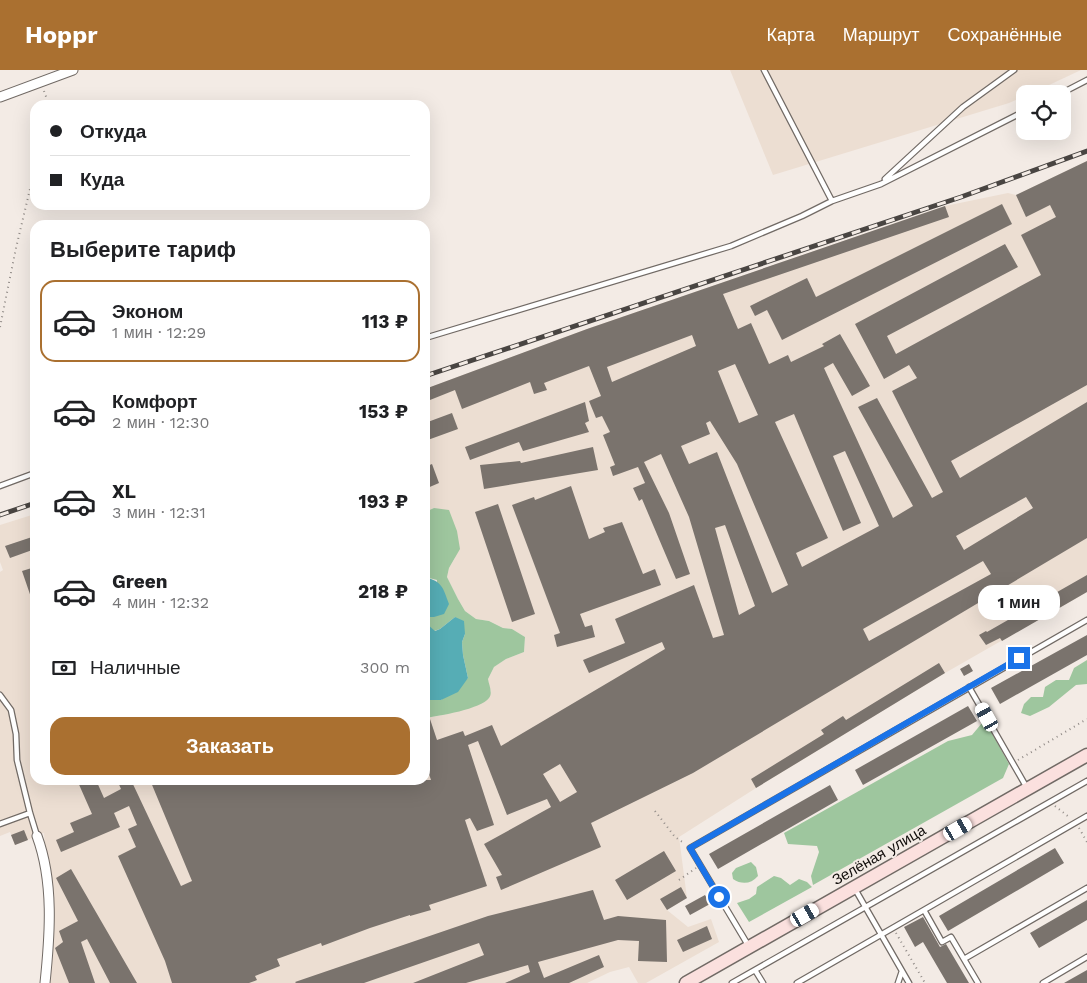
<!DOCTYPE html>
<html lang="ru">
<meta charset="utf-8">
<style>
:root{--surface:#fff;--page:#f6f6f6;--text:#202124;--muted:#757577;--line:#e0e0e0;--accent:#aa7030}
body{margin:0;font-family:"Work Sans",sans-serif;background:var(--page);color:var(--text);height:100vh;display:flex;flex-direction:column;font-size:19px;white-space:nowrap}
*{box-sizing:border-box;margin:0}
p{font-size:16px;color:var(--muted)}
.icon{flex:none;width:28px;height:28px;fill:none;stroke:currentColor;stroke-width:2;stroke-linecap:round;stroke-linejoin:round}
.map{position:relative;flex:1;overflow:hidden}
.details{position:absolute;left:30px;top:150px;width:400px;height:565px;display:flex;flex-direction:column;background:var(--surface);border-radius:15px;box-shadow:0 5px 20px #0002}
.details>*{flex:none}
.banner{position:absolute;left:30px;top:30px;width:400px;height:110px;border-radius:15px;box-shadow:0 5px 20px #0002;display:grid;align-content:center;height:110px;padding:0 20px;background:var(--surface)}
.controls{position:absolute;left:1016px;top:15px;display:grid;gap:10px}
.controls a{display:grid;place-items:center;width:55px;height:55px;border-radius:10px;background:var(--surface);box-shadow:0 5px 20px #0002;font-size:25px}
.end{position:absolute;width:22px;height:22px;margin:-11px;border:6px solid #1a73e8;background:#fff;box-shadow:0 0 0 2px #fff}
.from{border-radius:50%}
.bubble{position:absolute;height:35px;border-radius:15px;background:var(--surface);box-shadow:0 5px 20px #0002;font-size:16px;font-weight:700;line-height:35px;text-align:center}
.car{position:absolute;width:15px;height:30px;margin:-15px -8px;border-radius:6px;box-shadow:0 0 4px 1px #0007;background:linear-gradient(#fff 24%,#345 0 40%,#fff 0 76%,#345 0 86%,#fff 0)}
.banner b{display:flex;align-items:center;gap:18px;height:48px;font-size:19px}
.banner b+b{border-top:1px solid var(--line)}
.banner i{width:12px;height:12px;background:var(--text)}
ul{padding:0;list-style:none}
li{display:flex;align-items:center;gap:15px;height:82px;margin:0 10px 8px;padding:0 10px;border:2px solid transparent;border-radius:15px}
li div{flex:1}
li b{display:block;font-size:19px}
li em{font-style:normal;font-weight:700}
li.on{border-color:var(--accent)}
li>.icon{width:45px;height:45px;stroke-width:1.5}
h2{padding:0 20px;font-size:22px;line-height:60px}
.pay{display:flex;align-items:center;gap:12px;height:55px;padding:0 20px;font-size:19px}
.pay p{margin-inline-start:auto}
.button{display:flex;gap:10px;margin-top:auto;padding:10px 20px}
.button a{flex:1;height:58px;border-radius:15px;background:var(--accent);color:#fff;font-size:20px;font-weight:700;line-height:58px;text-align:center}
header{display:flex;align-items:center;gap:30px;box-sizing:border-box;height:70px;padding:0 25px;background:var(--accent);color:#fff}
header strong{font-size:24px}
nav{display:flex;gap:28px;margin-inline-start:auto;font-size:18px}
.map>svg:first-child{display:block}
.built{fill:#ecded2}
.green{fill:#9ec69e}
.water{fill:#56adb5}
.building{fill:#7a736d;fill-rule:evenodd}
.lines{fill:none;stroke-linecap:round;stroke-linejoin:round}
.lane-casing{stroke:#716a65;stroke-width:7}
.street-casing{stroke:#716a65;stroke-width:11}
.secondary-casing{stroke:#716a65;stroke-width:15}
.path{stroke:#918b87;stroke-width:2;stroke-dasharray:1 4;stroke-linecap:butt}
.lane{stroke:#fff;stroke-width:4.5}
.street{stroke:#fff;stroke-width:9}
.secondary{stroke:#fbe0de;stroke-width:12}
.rail-casing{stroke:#494542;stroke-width:5}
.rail{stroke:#f3ebe5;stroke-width:3;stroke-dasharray:9;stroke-linecap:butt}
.route{stroke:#1a73e8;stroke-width:6}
.labels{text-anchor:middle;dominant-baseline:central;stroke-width:4;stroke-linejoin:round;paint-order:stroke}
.street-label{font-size:15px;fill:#100d0b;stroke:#f3ebe5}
</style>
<header>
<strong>Hoppr</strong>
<nav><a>Карта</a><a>Маршрут</a><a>Сохранённые</a></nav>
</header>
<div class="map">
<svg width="1087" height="913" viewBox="0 0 1087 913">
<rect width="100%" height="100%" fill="#f3ebe5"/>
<!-- built -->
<path class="built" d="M730 0H1081L1030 24H1025V26L1009 33 773 105Z
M1087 91V522L945 603 756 718 679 767 687 828 667 840 688 857 711 849 719 872 646 913H638L629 897 610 902 587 913H50L52 877 44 763 15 775 10 762 0 766V502L3 500 0 492V455L35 444V710H425V648L443 645 475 636 491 622 488 609 494 597 506 589 524 582 525 567 512 559 503 558 489 551 476 549 465 541 458 529 447 507 449 498 455 488 434 438 425 442V319L587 259 945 136 1008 123 1016 125Z"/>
<!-- green -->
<path class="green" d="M434 438 449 440 457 461 460 479 449 498 447 507 458 529 465 541 476 549 489 551 503 558 512 559 525 567 524 582 506 589 494 597 488 609C489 615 493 623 489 628 481 639 439 646 425 648V630H441L468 608 463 585 462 572 465 564 455 547 440 559 434 561 427 555 425 556V547H434L437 510 425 507V442Z
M1087 590V614L1076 615 1049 637 1030 646 1021 643 1024 634 1031 627H1043L1045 617 1056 610H1069L1074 598Z
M982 653 988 656 1009 694 1003 708 813 815 811 806 819 782 817 776 788 774 784 763 948 671 972 665Z
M751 792 756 797 758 806C751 814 742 815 733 809L732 803 736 798Z
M774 806 781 808 790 815 799 809 807 812 812 817 749 852 737 833 749 829 756 824 757 817Z"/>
<!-- water -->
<path class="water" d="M425 507C443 512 443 518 449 534L444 544 434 547H425Z
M455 547 464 551 465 564 462 572 463 585 468 608 458 622 441 630H425V556L427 554 435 561 440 559Z"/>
<!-- building -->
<path class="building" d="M1087 91V315L951 391 960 408 1087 332V468L693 703 591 753 601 777 501 820 496 807 502 805 484 774 551 737 547 729 507 745 478 671 468 675 494 755 477 761 470 748 465 750 487 816 429 835 431 840 410 846V845L370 858 322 876 321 873 277 889 280 896 255 906 257 910 249 913H172L165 891 118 786 136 777 128 759 137 755 129 736 114 743 120 757 61 782 56 770 74 762 70 753 92 744 77 710H96L104 728 121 719 117 710H131L181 816 192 811 150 710H431L425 692V637H426L437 670 463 661 465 666 492 655 501 676 665 579 662 572 589 603 583 590 625 573 615 549 694 515 713 568 724 565 689 447 661 384 644 392 669 443 690 504 676 509 642 429 639 431 633 418 645 413 638 397 613 406 610 397 615 395 603 365 610 362 602 346 596 348 589 331 601 326 589 296 544 313 547 320 534 324 530 312 462 339 455 320 425 332V319L587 259 945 136 949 147 723 224 738 259 751 253 769 294 788 285 791 292 824 276 822 274 840 264 870 316 852 326 833 293 824 298 893 448 913 436 858 337 877 328 932 428 943 422 892 321 917 308 909 295 884 309 855 254 1005 174 1018 197 887 266 896 284 1041 205 1021 165 1056 147 1050 135 1026 147 1016 125ZM692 265 696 276 612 312 607 297ZM735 294 758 345 739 353 718 301ZM794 344 843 461 861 453 833 386 845 381 879 456 802 497 796 483 828 468 775 352ZM710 351 737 394 788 515 772 523 717 382 689 394 681 376 710 364 706 353ZM1026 427 1033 438 964 480 956 466ZM725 455 755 536 739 545 715 458ZM983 491 991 504 869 571 863 559ZM560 694 577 722 560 732 543 704Z
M1002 134 1012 154 782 270 767 240 755 246 750 236 807 208 816 227Z
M585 332 589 351 585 353 589 362 523 381 519 372 470 390 465 377Z
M452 343 458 359 425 371V353Z
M593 377 598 400 484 419 480 395 520 391 521 393Z
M432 394 439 413 425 419V397Z
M571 416 589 469 605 462 603 458 622 452 643 504 655 499 661 515 580 544 585 557 592 555 595 567 557 577 554 565 560 563 512 435 534 427 535 430Z
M498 434 535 544 512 552 475 442Z
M35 466V479L10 488 5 476Z
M35 497V536H34L22 501Z
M1087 505V522L1002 571 1000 568 986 575 979 565 986 561 987 562Z
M1087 565V585L1000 634 991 618Z
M939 593 945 603 756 718 751 709 824 664 821 660 843 646 846 650Z
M969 594 973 601 964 606 960 599Z
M968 636 977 651 863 715 855 700Z
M830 715 838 730 718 799 709 784Z
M24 760 28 770 15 775 11 765Z
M1055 778 1064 793 948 861 939 846Z
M664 781 676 801 627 830 615 810Z
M71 799 137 913H110L87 869 81 872 95 913H69L55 878 63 872 59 861 78 851 56 808Z
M681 817 687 828 667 840 660 829Z
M593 820 604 850 618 846 666 850 667 892 638 891 639 871 618 870 538 892 544 908 599 885 604 897 569 913H505L530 902 528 895 466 913H413L484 885 479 873 364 913H296L295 912 488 846Z
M705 825 710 834 690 845 685 836Z
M1087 830V850L1039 878 1030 863Z
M923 847 940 877 946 874 969 913H947L923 872 915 877 904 857Z
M707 856 712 869 683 882 677 870Z
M1087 900V913H1064Z"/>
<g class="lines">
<!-- lane casing -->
<g class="lane-casing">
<path id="lane" d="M764 0 832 131
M1060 24 1087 10
M885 109 963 37 1014 0
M425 268 731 176 802 146 832 131 881 114 1025 41
M0 416 35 403
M969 617 1027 718
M0 625 11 640 16 664 17 690 30 743 37 766
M0 754 30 743
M855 819 909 913
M924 840 1087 746
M748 875 690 778 1087 550
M964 889 1087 818
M755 900 763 913
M732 913 1087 711
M797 913 924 840 942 872 951 867 978 913
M898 913 902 901
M1043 913 1087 887"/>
</g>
<!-- street casing -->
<g class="street-casing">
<path id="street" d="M0 27 73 0
M37 766C54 812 50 865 45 913"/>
</g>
<!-- secondary casing -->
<g class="secondary-casing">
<path id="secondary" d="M686 913 1087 685"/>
</g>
<!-- path -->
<path class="path" d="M44 21 49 35
M0 257 16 178 35 98
M1018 690 1087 649
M1055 736 1069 747
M655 741 675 767 684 773
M1079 758 1087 772
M679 810 696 798
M896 863 925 913"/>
<!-- lane -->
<use href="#lane" class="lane"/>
<!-- street -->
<use href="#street" class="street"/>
<!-- secondary -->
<use href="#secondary" class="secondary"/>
<!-- rail casing -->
<g class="rail-casing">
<path id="rail" d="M425 306 961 127 1087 81
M0 445 35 433"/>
</g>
<!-- rail -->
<use href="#rail" class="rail"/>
</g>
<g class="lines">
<!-- route -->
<path class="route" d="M719 827 690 778 1019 588"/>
</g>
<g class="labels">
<!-- street labels -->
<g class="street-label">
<text transform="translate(879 785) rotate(-30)">Зелёная улица</text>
</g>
</g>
</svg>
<div class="controls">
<a><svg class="icon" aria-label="locate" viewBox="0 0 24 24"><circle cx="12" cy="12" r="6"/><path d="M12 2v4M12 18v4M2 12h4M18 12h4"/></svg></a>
</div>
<i class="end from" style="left:719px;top:827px"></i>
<i class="end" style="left:1019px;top:588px"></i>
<div class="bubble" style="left:978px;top:515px;width:82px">1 мин</div>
<i class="car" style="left:987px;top:647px;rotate:331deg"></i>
<i class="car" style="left:958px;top:759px;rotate:60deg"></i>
<i class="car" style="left:805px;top:845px;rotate:60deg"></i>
<div class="banner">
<b><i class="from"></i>Откуда</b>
<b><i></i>Куда</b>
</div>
<section class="details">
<h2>Выберите тариф</h2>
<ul>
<li class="on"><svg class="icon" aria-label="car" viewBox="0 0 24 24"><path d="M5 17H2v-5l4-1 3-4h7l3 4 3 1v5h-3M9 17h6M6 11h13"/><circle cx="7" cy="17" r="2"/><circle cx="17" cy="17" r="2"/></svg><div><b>Эконом</b><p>1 мин · 12:29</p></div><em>113 ₽</em></li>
<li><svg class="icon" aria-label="car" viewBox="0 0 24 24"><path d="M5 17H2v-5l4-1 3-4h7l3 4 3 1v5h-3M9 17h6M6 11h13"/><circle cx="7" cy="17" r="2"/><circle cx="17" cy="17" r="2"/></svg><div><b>Комфорт</b><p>2 мин · 12:30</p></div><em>153 ₽</em></li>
<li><svg class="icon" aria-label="car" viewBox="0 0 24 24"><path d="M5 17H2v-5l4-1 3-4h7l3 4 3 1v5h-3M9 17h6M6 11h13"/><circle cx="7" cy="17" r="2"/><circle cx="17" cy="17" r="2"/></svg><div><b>XL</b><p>3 мин · 12:31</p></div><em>193 ₽</em></li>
<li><svg class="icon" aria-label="car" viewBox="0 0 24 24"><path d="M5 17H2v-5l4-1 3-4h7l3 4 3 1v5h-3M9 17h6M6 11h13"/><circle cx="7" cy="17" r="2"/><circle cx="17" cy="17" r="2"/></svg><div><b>Green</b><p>4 мин · 12:32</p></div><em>218 ₽</em></li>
</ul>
<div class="pay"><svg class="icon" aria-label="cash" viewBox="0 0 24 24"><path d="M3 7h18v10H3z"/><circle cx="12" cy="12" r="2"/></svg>Наличные<p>300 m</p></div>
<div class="button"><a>Заказать</a></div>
</section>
</div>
